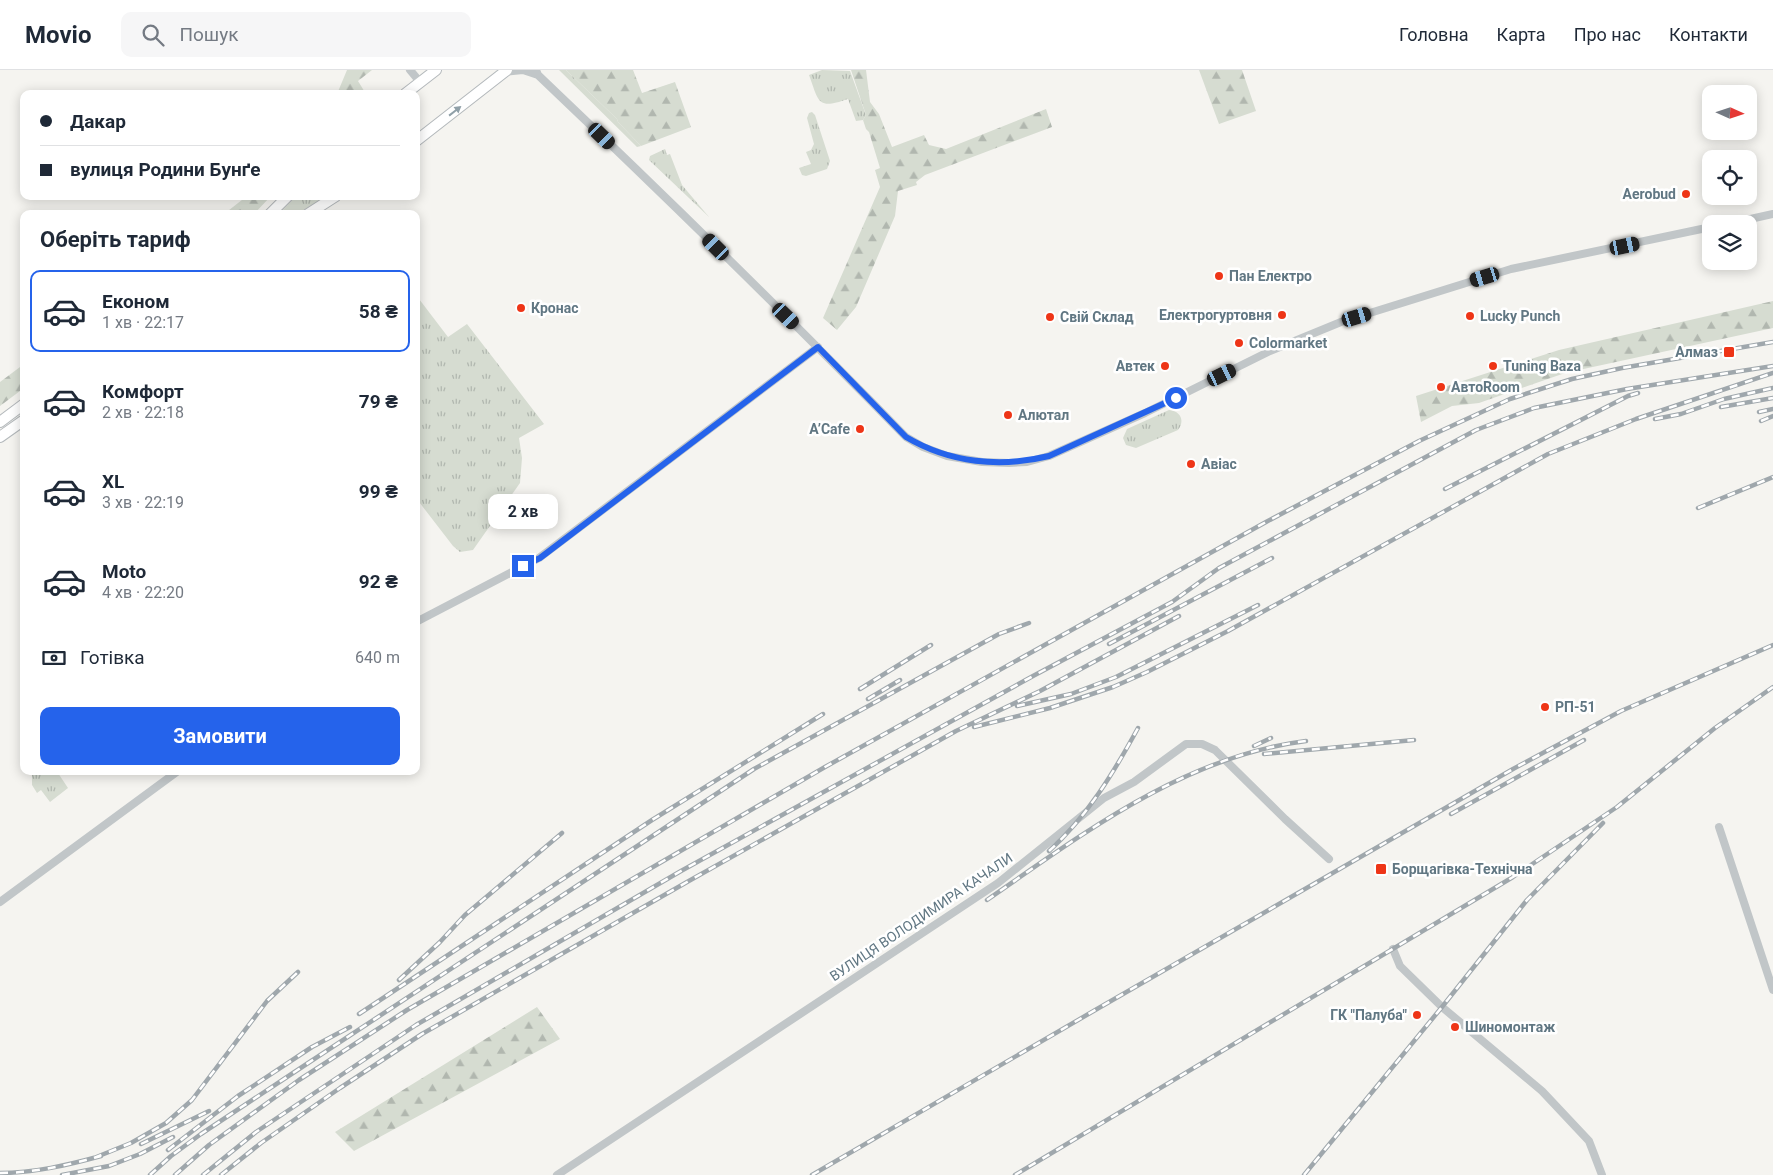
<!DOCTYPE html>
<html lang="uk">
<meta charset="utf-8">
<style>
:root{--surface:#fff;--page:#f6f6f7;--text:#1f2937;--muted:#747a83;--line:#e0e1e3;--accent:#2563eb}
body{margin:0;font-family:Roboto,sans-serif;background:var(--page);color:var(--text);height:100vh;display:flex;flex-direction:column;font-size:19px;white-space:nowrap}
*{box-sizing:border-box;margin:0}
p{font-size:16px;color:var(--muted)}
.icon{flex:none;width:28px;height:28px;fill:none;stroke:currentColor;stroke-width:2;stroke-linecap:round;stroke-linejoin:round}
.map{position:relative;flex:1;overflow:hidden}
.details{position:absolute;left:20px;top:140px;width:400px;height:565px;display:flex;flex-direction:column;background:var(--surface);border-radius:10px;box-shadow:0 2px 12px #0003}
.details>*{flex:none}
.top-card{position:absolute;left:20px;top:20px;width:400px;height:110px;border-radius:10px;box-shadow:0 2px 12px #0003;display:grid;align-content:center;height:110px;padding:0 20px;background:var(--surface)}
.needle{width:32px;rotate:93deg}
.fabs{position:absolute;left:1702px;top:15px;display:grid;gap:10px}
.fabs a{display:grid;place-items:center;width:55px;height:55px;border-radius:10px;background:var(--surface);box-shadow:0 2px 12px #0003;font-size:25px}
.end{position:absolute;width:22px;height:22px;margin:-11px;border:6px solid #2563eb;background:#fff;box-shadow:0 0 0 2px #fff}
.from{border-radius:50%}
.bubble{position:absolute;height:35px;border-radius:10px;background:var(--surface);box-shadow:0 2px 12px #0003;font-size:16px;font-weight:700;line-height:35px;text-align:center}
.car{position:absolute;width:15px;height:30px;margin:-15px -8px;border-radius:6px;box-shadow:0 0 4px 1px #0007;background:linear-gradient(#222 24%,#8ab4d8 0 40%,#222 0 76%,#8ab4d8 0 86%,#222 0)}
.top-card b{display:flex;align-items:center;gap:18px;height:48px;font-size:19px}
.top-card b+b{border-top:1px solid var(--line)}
.top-card i{width:12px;height:12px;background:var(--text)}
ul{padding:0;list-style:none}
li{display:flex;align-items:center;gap:15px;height:82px;margin:0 10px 8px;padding:0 10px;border:2px solid transparent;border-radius:10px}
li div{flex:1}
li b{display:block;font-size:19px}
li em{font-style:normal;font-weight:700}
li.active{border-color:var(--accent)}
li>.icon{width:45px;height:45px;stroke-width:1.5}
h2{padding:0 20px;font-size:22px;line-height:60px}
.pay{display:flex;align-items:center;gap:12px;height:55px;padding:0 20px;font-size:19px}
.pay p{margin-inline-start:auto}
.primary-button{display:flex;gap:10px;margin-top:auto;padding:10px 20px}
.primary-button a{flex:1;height:58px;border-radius:10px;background:var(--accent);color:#fff;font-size:20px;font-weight:700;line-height:58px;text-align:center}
header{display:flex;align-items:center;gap:30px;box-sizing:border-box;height:70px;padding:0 25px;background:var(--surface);border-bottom:1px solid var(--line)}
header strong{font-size:24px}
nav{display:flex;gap:28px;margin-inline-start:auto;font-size:18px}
.search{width:350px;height:45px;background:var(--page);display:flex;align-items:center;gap:12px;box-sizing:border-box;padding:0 18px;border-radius:10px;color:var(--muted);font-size:19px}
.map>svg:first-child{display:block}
.grass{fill:url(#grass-tufts)}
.forest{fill:url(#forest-firs)}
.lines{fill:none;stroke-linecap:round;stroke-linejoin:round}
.major-casing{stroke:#b4b9bc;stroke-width:12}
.minor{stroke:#c1c6c8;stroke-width:8}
.major{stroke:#fff;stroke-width:10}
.rail-casing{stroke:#9fa7ac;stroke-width:4.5}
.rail{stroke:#fff;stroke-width:2.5;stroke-dasharray:8;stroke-linecap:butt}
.oneway{fill:#90a0a8}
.route{stroke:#2563eb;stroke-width:6}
.poi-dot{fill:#ee3517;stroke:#fff;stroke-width:2}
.labels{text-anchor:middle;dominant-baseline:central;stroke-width:5;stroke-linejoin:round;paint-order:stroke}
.poi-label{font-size:14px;font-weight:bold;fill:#617783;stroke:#fff;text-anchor:start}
.street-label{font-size:14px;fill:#617783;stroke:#fff}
</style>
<header>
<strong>Movio</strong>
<div class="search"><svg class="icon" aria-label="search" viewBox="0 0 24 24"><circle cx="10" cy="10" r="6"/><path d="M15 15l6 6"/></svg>Пошук</div>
<nav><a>Головна</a><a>Карта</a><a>Про нас</a><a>Контакти</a></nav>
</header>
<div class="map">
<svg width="1773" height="1105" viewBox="0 0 1773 1105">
<defs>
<pattern id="grass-tufts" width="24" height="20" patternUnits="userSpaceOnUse" patternTransform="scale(1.25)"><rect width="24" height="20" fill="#d6dcd1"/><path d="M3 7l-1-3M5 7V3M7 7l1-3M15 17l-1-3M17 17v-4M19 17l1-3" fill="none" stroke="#b1b7af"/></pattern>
<pattern id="forest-firs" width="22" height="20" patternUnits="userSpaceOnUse" patternTransform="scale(1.25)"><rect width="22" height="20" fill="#d6dcd1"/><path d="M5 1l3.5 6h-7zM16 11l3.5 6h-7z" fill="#b1b7af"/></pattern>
</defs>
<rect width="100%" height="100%" fill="#f5f4f0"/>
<!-- grass -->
<path class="grass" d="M559 0H566L617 49 618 52 641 76 637 77Z
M822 0 850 1 866 45 863 50 856 51 848 29C817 40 819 32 809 5Z
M812 42 815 45 830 91 827 99 806 106 802 105 799 98 811 94 806 82 811 80 814 74 807 48 809 43Z
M665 79 667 85 670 84 682 115 709 147 649 90 650 86Z
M296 126H327L297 144H279Z
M416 225 448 267 467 254 544 354 519 368 522 388 520 413 473 480 460 482 453 476 416 428Z
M1169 340C1181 341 1185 351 1178 360L1136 378 1126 375 1123 368 1127 359Z
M32 701H59L58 703 68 718 50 732 41 720 37 723 32 715Z"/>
<!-- forest -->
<path class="forest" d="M347 0H372L358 11 366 24H337Z
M566 0H633L642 23 675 12 691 57 641 76 618 52 617 49Z
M851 0H866L870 32 879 44 892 77 924 65 929 75 946 79 1046 39 1052 57 925 105 916 112 917 115 898 121 895 146 856 237 837 260 823 248 880 117 875 100 880 98 869 62 866 59 863 50 866 45Z
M1199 0H1242L1256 41 1219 54Z
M247 126H271L254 144H224Z
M1773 231V258L1565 303 1479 333 1452 336 1421 352 1416 326 1559 280Z
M24 294V318L0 336V312Z
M537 937 560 969 354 1081 335 1062Z"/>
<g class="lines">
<!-- major casing -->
<g class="major-casing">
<path id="major" d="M405 24 436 0
M416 71 507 0
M270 144 288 126
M308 144 336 126
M0 352 24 334
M0 367 24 350"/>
</g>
<!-- minor -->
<path class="minor" d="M410 0 420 12
M536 0 538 5C663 124 786 244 906 367L923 377 947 386 982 392 1009 393 1027 392 1049 386 1145 343 1270 281 1341 252 1511 199 1711 157
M504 2 523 0 538 5
M1728 154 1773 144
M416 552 539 488 818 277
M1719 757 1773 920
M0 832 178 701
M1393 879 1400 896 1442 937 1542 1021 1589 1071 1602 1105
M557 1105 998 813 1104 728 1134 712 1186 674H1202L1215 680 1285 749 1329 789"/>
<!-- major -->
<use href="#major" class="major"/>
<!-- rail casing -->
<g class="rail-casing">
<path id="rail" d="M1721 337 1773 328
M1759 342 1773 339
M1655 349 1681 344 1724 329 1773 318
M1761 351 1773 346
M1445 419 1628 326 1638 323
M1698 438 1773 407
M1109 574 1272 488
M860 619 931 575
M868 629 900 610
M1017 636 1071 624 1116 607 1258 535
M974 657 1050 638 1113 617 1147 602 1228 561 1548 384 1636 349 1773 303
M1254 676 1271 668
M1264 684 1414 670
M1451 744 1584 670
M1049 781C1087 747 1114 702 1138 658
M987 830C1084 763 1185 686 1306 671
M399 910 440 872 465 845 562 763
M359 944 652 750 823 644
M141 1074 209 1041
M168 1080 238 1026 312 977 350 957
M94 1088 131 1073 166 1053 192 1030 267 931 298 902
M0 1103C34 1103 68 1095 101 1086
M62 1105 109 1096 140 1084 173 1067
M150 1105 171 1086 201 1064 293 1003 754 699 999 564 1029 553
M175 1105 209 1075 299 1010 407 940 825 697 1266 452 1419 371 1510 329 1572 309 1622 298 1773 272
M203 1105 256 1062 416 955 681 801 1033 606 1172 532 1219 498 1476 360 1534 338 1627 319 1773 296
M221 1105 261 1073 340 1018 422 964 687 812 956 661 1040 621 1179 546
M812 1105 1097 939 1513 699 1621 641 1773 575
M1015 1105 1513 807 1617 737 1715 658 1773 617
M1304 1105 1442 937 1527 830 1603 753"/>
</g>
<!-- rail -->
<use href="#rail" class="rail"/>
</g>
<!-- one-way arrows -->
<defs><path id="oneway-solid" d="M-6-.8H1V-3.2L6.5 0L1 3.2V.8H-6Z" transform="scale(1.25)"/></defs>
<use class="oneway" href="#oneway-solid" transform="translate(455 41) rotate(-38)"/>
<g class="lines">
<!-- route -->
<path class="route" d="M523 496 540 488 818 277 906 367C950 393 1000 398 1049 386L1176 328"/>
</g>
<!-- markers -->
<g class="poi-dot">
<circle cx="1686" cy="124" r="5"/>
<circle cx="1219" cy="206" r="5"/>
<circle cx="521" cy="238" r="5"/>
<circle cx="1282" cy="245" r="5"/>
<circle cx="1470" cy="246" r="5"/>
<circle cx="1050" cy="247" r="5"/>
<circle cx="1239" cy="273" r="5"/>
<rect x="1723" y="276" width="12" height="12" rx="2.5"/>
<circle cx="1165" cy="296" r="5"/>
<circle cx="1493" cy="296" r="5"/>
<circle cx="1441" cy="317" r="5"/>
<circle cx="1008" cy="345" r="5"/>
<circle cx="860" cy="359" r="5"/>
<circle cx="1191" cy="394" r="5"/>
<circle cx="1545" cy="637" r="5"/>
<rect x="1375" y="793" width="12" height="12" rx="2.5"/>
<circle cx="1417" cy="945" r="5"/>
<circle cx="1455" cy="957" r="5"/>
</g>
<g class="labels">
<!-- poi labels -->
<g class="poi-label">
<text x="1676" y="124" text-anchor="end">Aerobud</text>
<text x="1229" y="206">Пан Електро</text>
<text x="531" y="238">Кронас</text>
<text x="1272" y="245" text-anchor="end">Електрогуртовня</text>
<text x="1480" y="246">Lucky Punch</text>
<text x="1060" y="247">Свій Склад</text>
<text x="1249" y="273">Colormarket</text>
<text x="1718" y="282" text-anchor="end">Алмаз</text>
<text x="1155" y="296" text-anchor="end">Автек</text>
<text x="1503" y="296">Tuning Baza</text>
<text x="1451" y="317">АвтоRoom</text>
<text x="1018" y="345">Алютал</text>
<text x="850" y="359" text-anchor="end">A’Cafe</text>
<text x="1201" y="394">Авіас</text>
<text x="1555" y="637">РП-51</text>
<text x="1392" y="799">Борщагівка-Технічна</text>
<text x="1407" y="945" text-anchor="end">ГК "Палуба"</text>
<text x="1465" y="957">Шиномонтаж</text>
</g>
<!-- street labels -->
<g class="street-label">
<text transform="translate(921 847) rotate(-34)">ВУЛИЦЯ ВОЛОДИМИРА КАЧАЛИ</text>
</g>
</g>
</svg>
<div class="fabs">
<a><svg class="needle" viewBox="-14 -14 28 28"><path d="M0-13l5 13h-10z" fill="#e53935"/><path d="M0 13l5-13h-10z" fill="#747a83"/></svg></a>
<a><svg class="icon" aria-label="locate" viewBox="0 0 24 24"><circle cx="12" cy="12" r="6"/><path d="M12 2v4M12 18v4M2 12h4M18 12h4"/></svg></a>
<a><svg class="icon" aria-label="layers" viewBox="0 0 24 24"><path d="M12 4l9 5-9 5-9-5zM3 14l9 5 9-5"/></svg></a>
</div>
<i class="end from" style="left:1176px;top:328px"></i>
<i class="end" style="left:523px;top:496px"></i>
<div class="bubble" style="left:488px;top:424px;width:70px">2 хв</div>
<i class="car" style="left:602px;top:66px;rotate:134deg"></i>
<i class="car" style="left:1625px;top:176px;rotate:78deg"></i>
<i class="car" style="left:716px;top:177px;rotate:315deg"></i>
<i class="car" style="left:1485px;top:207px;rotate:253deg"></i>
<i class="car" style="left:786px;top:246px;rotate:134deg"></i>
<i class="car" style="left:1357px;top:247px;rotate:73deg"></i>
<i class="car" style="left:1222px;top:305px;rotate:64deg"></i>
<div class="top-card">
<b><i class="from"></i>Дакар</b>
<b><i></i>вулиця Родини Бунґе</b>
</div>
<section class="details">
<h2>Оберіть тариф</h2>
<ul>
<li class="active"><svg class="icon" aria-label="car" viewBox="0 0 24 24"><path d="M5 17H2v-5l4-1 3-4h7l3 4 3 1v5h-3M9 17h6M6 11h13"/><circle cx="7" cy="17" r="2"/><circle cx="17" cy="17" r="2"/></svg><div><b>Економ</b><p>1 хв · 22:17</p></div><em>58 ₴</em></li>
<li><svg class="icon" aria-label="car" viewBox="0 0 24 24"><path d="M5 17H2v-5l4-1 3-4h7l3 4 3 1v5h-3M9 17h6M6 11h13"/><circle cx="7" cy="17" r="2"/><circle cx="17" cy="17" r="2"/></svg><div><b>Комфорт</b><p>2 хв · 22:18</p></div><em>79 ₴</em></li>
<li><svg class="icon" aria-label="car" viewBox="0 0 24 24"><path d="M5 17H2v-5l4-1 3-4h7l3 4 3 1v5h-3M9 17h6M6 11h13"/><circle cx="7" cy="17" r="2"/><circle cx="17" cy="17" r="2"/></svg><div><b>XL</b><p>3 хв · 22:19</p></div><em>99 ₴</em></li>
<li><svg class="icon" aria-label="car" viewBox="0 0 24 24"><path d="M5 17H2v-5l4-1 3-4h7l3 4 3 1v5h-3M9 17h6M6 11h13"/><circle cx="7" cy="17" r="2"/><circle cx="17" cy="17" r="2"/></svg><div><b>Moto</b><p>4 хв · 22:20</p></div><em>92 ₴</em></li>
</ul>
<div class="pay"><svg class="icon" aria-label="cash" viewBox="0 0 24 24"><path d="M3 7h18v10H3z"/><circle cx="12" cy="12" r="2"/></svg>Готівка<p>640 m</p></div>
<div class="primary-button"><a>Замовити</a></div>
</section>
</div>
